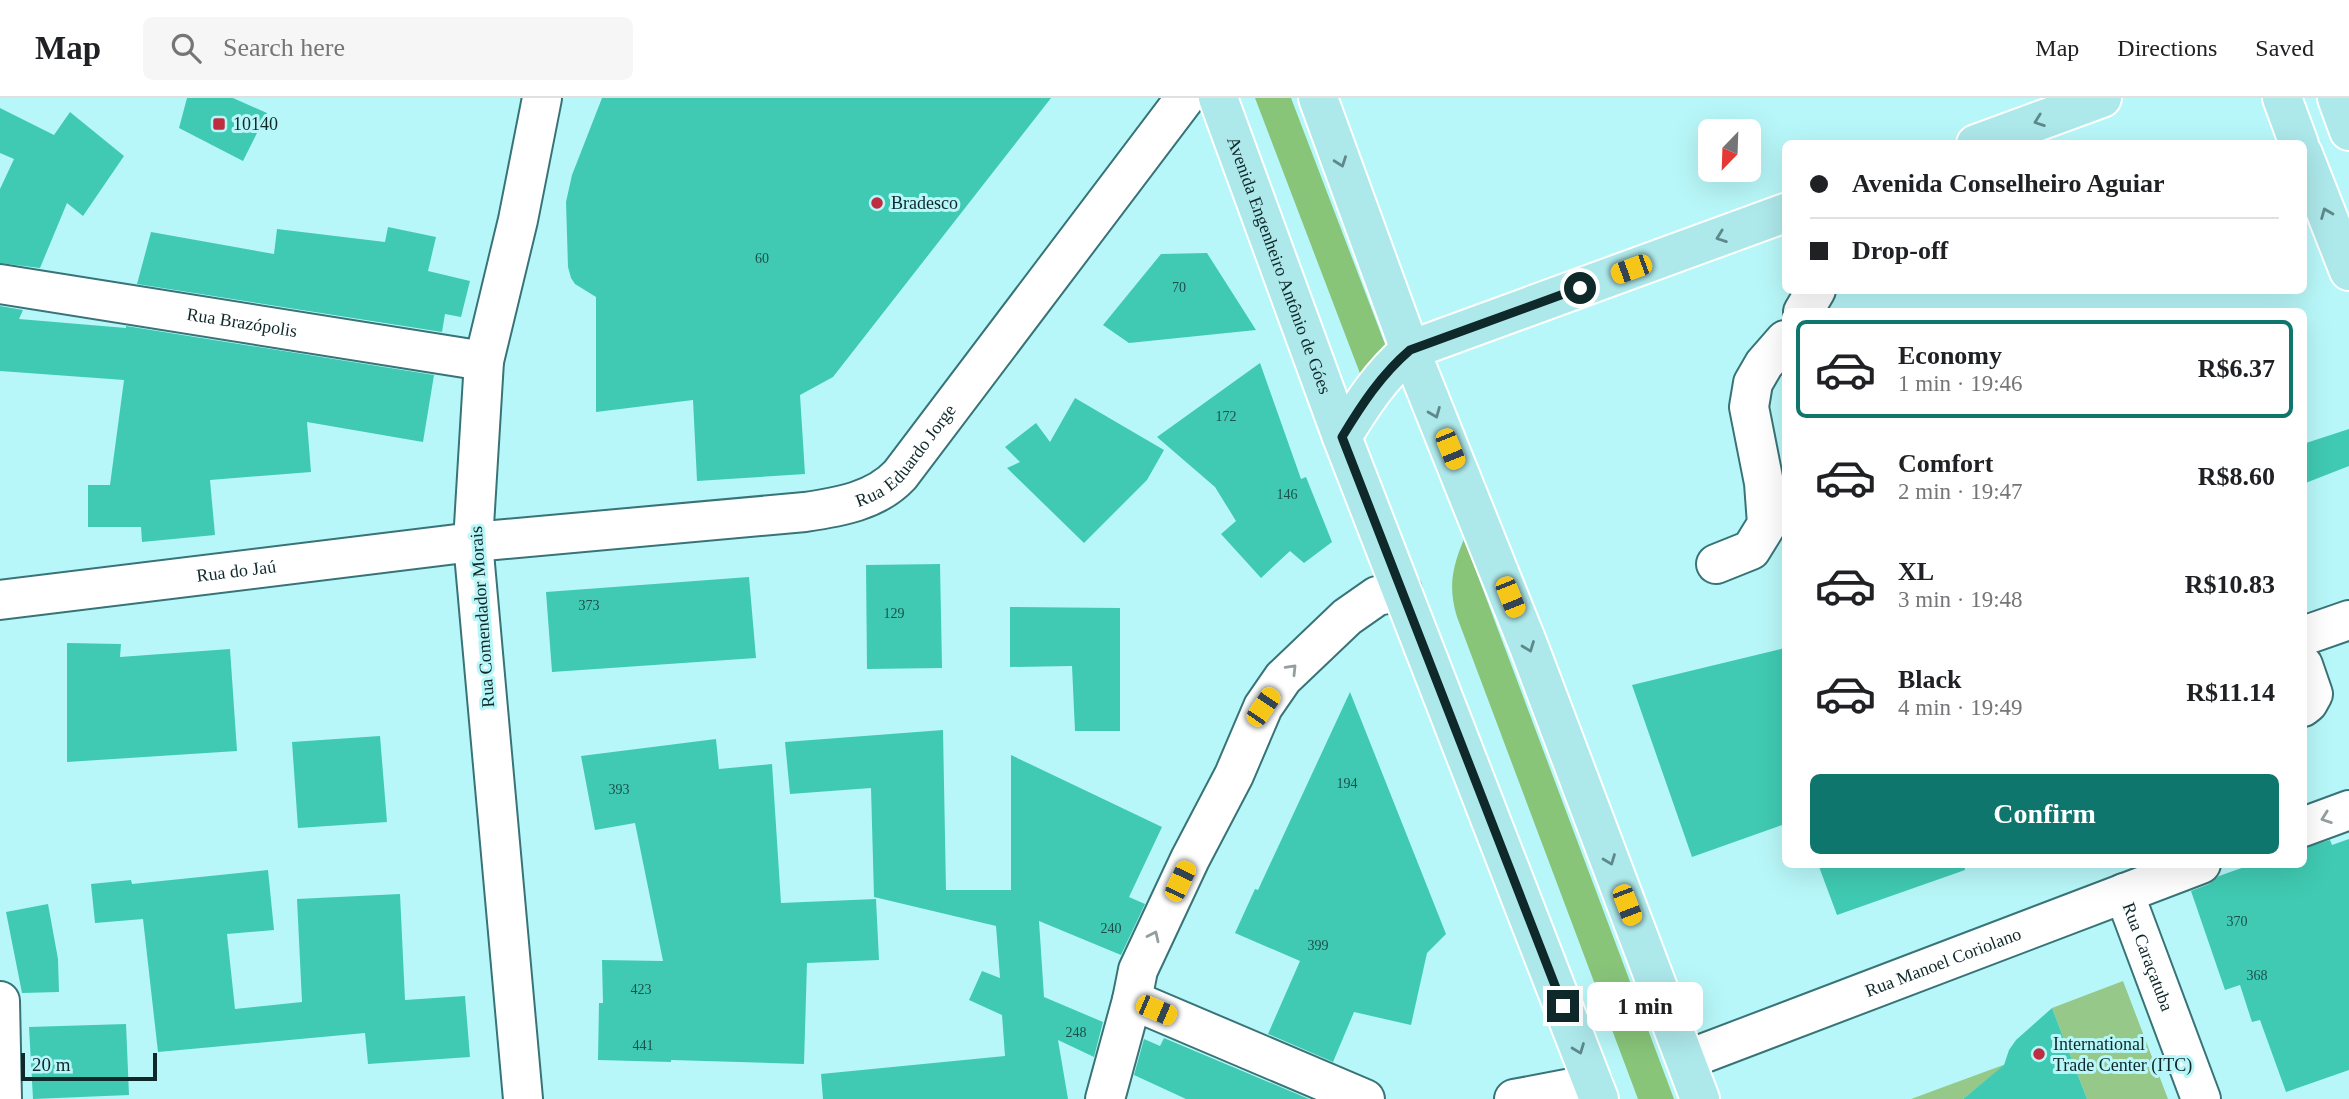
<!DOCTYPE html>
<meta charset="utf-8">
<style>
:root{--surface:#fff;--page:#f6f6f6;--text:#202124;--muted:#757577;--line:#e0e0e0;--accent:#0f766e}
body{margin:0;font-family:"Times New Roman",serif;background:var(--page);color:var(--text);height:100vh;display:flex;flex-direction:column;font-size:26px;white-space:nowrap}
*{box-sizing:border-box;margin:0}
p{font-size:23px;color:var(--muted)}
.icon{flex:none;width:38px;height:38px;fill:none;stroke:currentColor;stroke-width:2;stroke-linecap:round;stroke-linejoin:round}
.map{position:relative;flex:1;overflow:hidden}
.side{position:absolute;left:1782px;top:210px;width:525px;height:560px;display:flex;flex-direction:column;background:var(--surface);border-radius:10px;box-shadow:0 7px 28px #0002}
.side>*{flex:none}
.hud{position:absolute;left:1782px;top:42px;width:525px;height:154px;border-radius:10px;box-shadow:0 7px 28px #0002;display:grid;align-content:center;height:154px;padding:0 28px;background:var(--surface)}
.needle{width:46px;rotate:203deg}
.buttons{position:absolute;left:1698px;top:21px;display:grid;gap:14px}
.buttons a{display:grid;place-items:center;width:63px;height:63px;border-radius:10px;background:var(--surface);box-shadow:0 7px 28px #0002;font-size:35px}
.scale{position:absolute;left:21px;bottom:18px;width:136px;box-sizing:border-box;padding-left:7px;border:4px solid #0f2829;border-top:0;font-size:19px;line-height:24px;white-space:nowrap;color:#0f2829;-webkit-text-stroke:5px #b8f7f9;paint-order:stroke}
.end{position:absolute;width:32px;height:32px;margin:-16px;border:9px solid #0f2829;background:#fff;box-shadow:0 0 0 4px #fff}
.from{border-radius:50%}
.bubble{position:absolute;height:49px;border-radius:10px;background:var(--surface);box-shadow:0 7px 28px #0002;font-size:23px;font-weight:600;line-height:49px;text-align:center}
.car{position:absolute;width:21px;height:42px;margin:-21px -10px;border-radius:9px;box-shadow:0 0 5px 2px #0007;background:linear-gradient(#f5c518 24%,#345 0 40%,#f5c518 0 76%,#345 0 86%,#f5c518 0)}
.hud b{display:flex;align-items:center;gap:24px;height:66px;font-size:26px}
.hud b+b{border-top:2px solid var(--line)}
.hud i{width:18px;height:18px;background:var(--text)}
ul{padding:12px 0 0;list-style:none}
li{display:flex;align-items:center;gap:21px;height:98px;margin:0 14px 10px;padding:0 14px;border:4px solid transparent;border-radius:10px}
li div{flex:1}
li b{display:block;font-size:26px}
li em{font-style:normal;font-weight:600}
li.on{border-color:var(--accent)}
li>.icon{width:63px;height:63px;stroke-width:1.5}
.button{display:flex;gap:14px;margin-top:auto;padding:14px 28px}
.button a{flex:1;height:80px;border-radius:10px;background:var(--accent);color:#fff;font-size:28px;font-weight:600;line-height:80px;text-align:center}
header{display:flex;align-items:center;gap:42px;box-sizing:border-box;height:98px;padding:0 35px;background:var(--surface);border-bottom:2px solid var(--line)}
header strong{font-size:33px}
nav{display:flex;gap:38px;margin-inline-start:auto;font-size:24px}
.search{width:490px;height:63px;background:var(--page);display:flex;align-items:center;gap:18px;box-sizing:border-box;padding:0 24px;border-radius:10px;color:var(--muted);font-size:26px}
.map>svg:first-child{display:block}
.green{fill:#96c889}
.forest{fill:#88c579}
.building{fill:#40cab3}
.lines{fill:none;stroke-linecap:round;stroke-linejoin:round}
.minor-casing{stroke:#387477;stroke-width:42}
.major-casing{stroke:#fff;stroke-width:42}
.minor{stroke:#fff;stroke-width:38}
.major{stroke:#ade8ea;stroke-width:38}
.oneway{stroke:#5e888a}
.oneway2{stroke:#939e9f}
.route{stroke:#0f2829;stroke-width:9}
.poi-dot{fill:#be2d40;stroke:#b8f7f9;stroke-width:2.5}
.labels{text-anchor:middle;dominant-baseline:central;stroke-width:6;stroke-linejoin:round;paint-order:stroke}
.number-label{font-size:14px;fill:#1b504c}
.poi-label{font-size:18px;fill:#0f2829;stroke:#b8f7f9;text-anchor:start}
.street-label{font-size:18px;fill:#0f2829;stroke:#b8f7f9}
</style>
<header>
<strong>Map</strong>
<div class="search"><svg class="icon" aria-label="search" viewBox="0 0 24 24"><circle cx="10" cy="10" r="6"/><path d="M15 15l6 6"/></svg>Search here</div>
<nav><a>Map</a><a>Directions</a><a>Saved</a></nav>
</header>
<div class="map">
<svg width="2349" height="1001" viewBox="0 0 2349 1001">
<rect width="100%" height="100%" fill="#b8f7f9"/>
<!-- green -->
<path class="green" d="M2123 883 2168 1001H2087L2052 910Z
M2006 966 1963 1001H1911Z"/>
<!-- forest -->
<path class="forest" d="M1255 0H1291L1388 254 1364 286Z
M1464 441 1674 1001H1638L1457 519C1448 489 1452 470 1464 441Z"/>
<!-- building -->
<path class="building" d="M187 0H233L267 15 243 63 179 30Z
M602 0H1051L833 279 800 297 805 376 697 383 693 302 596 314V199L575 186 571 180 568 169 566 104 572 77Z
M0 10 54 37 70 14 124 58 83 118 67 105 40 170 0 165V91L14 61 0 55Z
M388 129 436 139 428 173 470 183 461 219 445 216 442 234 137 186 151 134 274 156 277 131 385 144Z
M1207 155 1256 232 1129 245 1103 227 1161 156Z
M0 208 23 212 19 221 126 230V228L434 277 423 344 307 324 311 374 210 382 215 437 142 444 141 429H88V387H110L124 282 0 273Z
M1260 265 1301 381 1306 379 1332 444 1304 465 1290 453 1261 480 1221 436 1236 423 1215 389 1157 339Z
M1075 300 1164 352 1147 382 1084 445 1007 370 1020 364 1005 349 1036 325 1050 344Z
M2349 331V368L2303 386V346Z
M940 466 942 570 867 571 866 467Z
M749 479 756 560 552 574 546 494Z
M1010 509 1120 510V633H1075L1072 568 1010 569Z
M67 545 121 546 120 559 230 551 237 653 67 664Z
M1785 550V726L1692 759 1632 587Z
M1350 594 1446 836 1427 855 1411 927 1354 914 1333 964 1268 936 1300 863 1235 835 1255 791 1258 792Z
M943 632 946 792H1011V657L1162 729 1129 799 1145 806 1121 857 1039 823 1044 899 1103 924 1094 959 1058 942 1068 1001H823L821 976 1005 958 1002 917 969 902 982 873 1000 880 996 828 874 799 871 690 790 696 785 644Z
M380 638 387 724 298 730 292 644Z
M716 641 719 671 772 666 781 805 876 801 879 862 807 865 804 966 671 962V964L598 962 599 905H603L602 862 663 863 635 725 595 732 581 658Z
M2349 741V972L2286 994 2260 922 2252 924 2240 887 2225 892 2191 793 2209 786 2219 778 2253 766H2303V750L2330 742 2332 747Z
M1818 766H1964L1965 772 1837 817Z
M268 772 274 832 227 836 235 911 302 904 297 801 400 796 405 902 465 898 470 959 368 966 365 935 158 954 143 821 95 825 91 786 131 782 132 786Z
M48 806 58 861 59 894 22 895 6 814Z
M2052 910 2087 1001H1963L2004 967 2009 952 2016 942Z
M126 926 129 997 33 1001 29 929Z
M1164 940 1309 1001H1186L1134 977 1144 941 1160 948Z"/>
<g class="lines">
<!-- minor casing -->
<g class="minor-casing">
<g id="minor">
<path id="s1" d="M0 186 484 263"/>
<path d="M1803 214 1816 192"/>
<path d="M1716 466 1751 452 1767 426 1764 385 1749 309 1753 285 1764 266 1785 242"/>
<path id="s2" d="M0 502 473 444 805 414C839 409 876 403 900 377L1185 0"/>
<path d="M2303 538 2349 522"/>
<path d="M2303 567 2313 596 2308 605 2303 609"/>
<path d="M2303 729 2349 712"/>
<path id="s3" d="M2124 795 2201 1001"/>
<path d="M1132 902 1365 1001"/>
<path d="M0 903 2 1001"/>
<path id="s4" d="M1686 962 2201 766"/>
<path d="M523 1001 473 444 484 263 518 122 542 0"/>
<path d="M1105 1001 1132 902 1138 872 1190 761 1234 677 1263 609 1283 580 1347 519 1377 498 1402 493"/>
<path d="M1514 1001 1593 986"/>
</g>
</g>
<!-- major casing -->
<g class="major-casing">
<g id="major">
<path id="s5" d="M1218 0 1342 339 1599 1001"/>
<path d="M1318 0 1410 252 1529 549 1700 1001"/>
<path d="M2282 0 2299 46"/>
<path d="M2337 0 2349 33"/>
<path d="M1976 46 2102 0"/>
<path d="M2303 56 2349 173"/>
<path d="M1342 339C1362 306 1381 277 1410 252L1785 115"/>
</g>
</g>
<!-- minor -->
<use href="#minor" class="minor"/>
<!-- major -->
<use href="#major" class="major"/>
</g>
<!-- one-way arrows -->
<defs><path id="oneway-chevron" d="M-2-3.5L2.5 0L-2 3.5" fill="none" stroke-width="1.6" stroke-linecap="round" stroke-linejoin="round" transform="scale(1.75)"/></defs>
<g class="oneway">
<use href="#oneway-chevron" transform="translate(2039 23) rotate(160)"/>
<use href="#oneway-chevron" transform="translate(1341 64) rotate(70)"/>
<use href="#oneway-chevron" transform="translate(2326 115) rotate(-112)"/>
<use href="#oneway-chevron" transform="translate(1721 139) rotate(160)"/>
<use href="#oneway-chevron" transform="translate(1435 315) rotate(68)"/>
<use href="#oneway-chevron" transform="translate(1529 549) rotate(69)"/>
<use href="#oneway-chevron" transform="translate(1610 762) rotate(69)"/>
<use href="#oneway-chevron" transform="translate(1579 951) rotate(69)"/>
</g>
<g class="oneway2">
<use href="#oneway-chevron" transform="translate(1292 571) rotate(-46)"/>
<use href="#oneway-chevron" transform="translate(2326 720) rotate(160)"/>
<use href="#oneway-chevron" transform="translate(1154 838) rotate(-65)"/>
</g>
<g class="lines">
<!-- route -->
<path class="route" d="M1563 908 1342 339C1362 306 1381 277 1410 252L1580 190"/>
</g>
<!-- markers -->
<g class="poi-dot">
<rect x="212" y="19" width="14" height="14" rx="3.5"/>
<circle cx="877" cy="105" r="7"/>
<circle cx="2039" cy="956" r="7"/>
</g>
<g class="labels">
<!-- number labels -->
<g class="number-label">
<text x="762" y="160">60</text>
<text x="1179" y="189">70</text>
<text x="1226" y="318">172</text>
<text x="1287" y="396">146</text>
<text x="589" y="507">373</text>
<text x="894" y="515">129</text>
<text x="1347" y="685">194</text>
<text x="619" y="691">393</text>
<text x="2237" y="823">370</text>
<text x="1111" y="830">240</text>
<text x="1318" y="847">399</text>
<text x="2257" y="877">368</text>
<text x="641" y="891">423</text>
<text x="1076" y="934">248</text>
<text x="643" y="947">441</text>
</g>
<!-- poi labels -->
<g class="poi-label">
<text x="233" y="26">10140</text>
<text x="891" y="105">Bradesco</text>
<text x="2053" y="946">International<tspan x="2053" dy="21">Trade Center (ITC)</tspan></text>
</g>
<!-- street labels -->
<g class="street-label">
<text stroke="none"><textPath href="#s5" startOffset="178">Avenida Engenheiro Antônio de Góes</textPath></text>
<text stroke="none"><textPath href="#s1" startOffset="245">Rua Brazópolis</textPath></text>
<text stroke="none"><textPath href="#s2" startOffset="931">Rua Eduardo Jorge</textPath></text>
<text stroke="none"><textPath href="#s2" startOffset="238">Rua do Jaú</textPath></text>
<text transform="translate(482 519) rotate(-94)">Rua Comendador Morais</text>
<text stroke="none"><textPath href="#s3" startOffset="68">Rua Caraçatuba</textPath></text>
<text stroke="none"><textPath href="#s4" startOffset="275">Rua Manoel Coriolano</textPath></text>
</g>
</g>
</svg>
<div class="buttons">
<a><svg class="needle" viewBox="-14 -14 28 28"><path d="M0-13l5 13h-10z" fill="#e53935"/><path d="M0 13l5-13h-10z" fill="#757577"/></svg></a>
</div>
<div class="scale">20 m</div>
<i class="end from" style="left:1580px;top:190px"></i>
<i class="end" style="left:1563px;top:908px"></i>
<div class="bubble" style="left:1587px;top:884px;width:116px">1 min</div>
<i class="car" style="left:1631px;top:171px;rotate:250deg"></i>
<i class="car" style="left:1450px;top:351px;rotate:158deg"></i>
<i class="car" style="left:1510px;top:499px;rotate:158deg"></i>
<i class="car" style="left:1263px;top:609px;rotate:34deg"></i>
<i class="car" style="left:1180px;top:783px;rotate:25deg"></i>
<i class="car" style="left:1627px;top:807px;rotate:159deg"></i>
<i class="car" style="left:1156px;top:912px;rotate:113deg"></i>
<div class="hud">
<b><i class="from"></i>Avenida Conselheiro Aguiar</b>
<b><i></i>Drop-off</b>
</div>
<section class="side">
<ul>
<li class="on"><svg class="icon" aria-label="car" viewBox="0 0 24 24"><path d="M5 17H2v-5l4-1 3-4h7l3 4 3 1v5h-3M9 17h6M6 11h13"/><circle cx="7" cy="17" r="2"/><circle cx="17" cy="17" r="2"/></svg><div><b>Economy</b><p>1 min · 19:46</p></div><em>R$6.37</em></li>
<li><svg class="icon" aria-label="car" viewBox="0 0 24 24"><path d="M5 17H2v-5l4-1 3-4h7l3 4 3 1v5h-3M9 17h6M6 11h13"/><circle cx="7" cy="17" r="2"/><circle cx="17" cy="17" r="2"/></svg><div><b>Comfort</b><p>2 min · 19:47</p></div><em>R$8.60</em></li>
<li><svg class="icon" aria-label="car" viewBox="0 0 24 24"><path d="M5 17H2v-5l4-1 3-4h7l3 4 3 1v5h-3M9 17h6M6 11h13"/><circle cx="7" cy="17" r="2"/><circle cx="17" cy="17" r="2"/></svg><div><b>XL</b><p>3 min · 19:48</p></div><em>R$10.83</em></li>
<li><svg class="icon" aria-label="car" viewBox="0 0 24 24"><path d="M5 17H2v-5l4-1 3-4h7l3 4 3 1v5h-3M9 17h6M6 11h13"/><circle cx="7" cy="17" r="2"/><circle cx="17" cy="17" r="2"/></svg><div><b>Black</b><p>4 min · 19:49</p></div><em>R$11.14</em></li>
</ul>
<div class="button"><a>Confirm</a></div>
</section>
</div>
